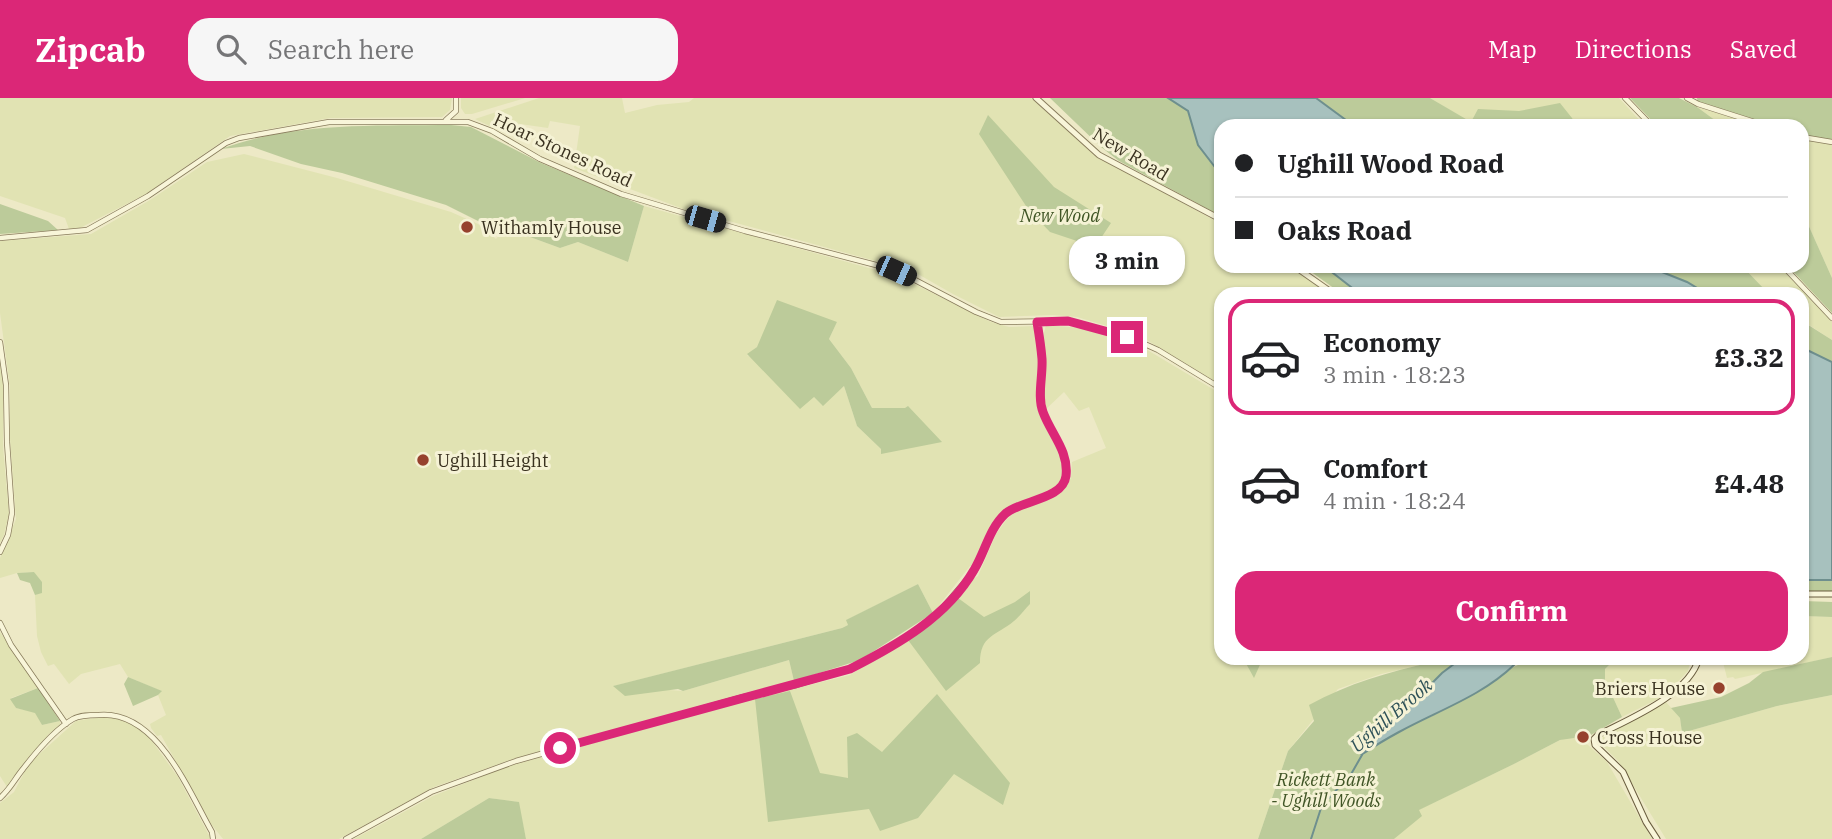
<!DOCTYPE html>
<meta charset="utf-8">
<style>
:root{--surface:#fff;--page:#f6f6f6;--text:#202124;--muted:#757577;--line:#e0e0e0;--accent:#db2777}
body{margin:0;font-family:"IBM Plex Serif",serif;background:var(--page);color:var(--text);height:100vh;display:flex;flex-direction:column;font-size:26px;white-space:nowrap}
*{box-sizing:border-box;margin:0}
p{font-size:23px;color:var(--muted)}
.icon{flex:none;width:38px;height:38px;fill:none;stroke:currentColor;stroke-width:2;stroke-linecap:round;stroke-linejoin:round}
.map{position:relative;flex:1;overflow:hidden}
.panel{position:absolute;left:1214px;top:189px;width:595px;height:378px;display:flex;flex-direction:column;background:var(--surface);border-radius:21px;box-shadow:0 2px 5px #0004}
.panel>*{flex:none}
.hud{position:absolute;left:1214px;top:21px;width:595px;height:154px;border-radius:21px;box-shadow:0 2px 5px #0004;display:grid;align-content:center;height:154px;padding:0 21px;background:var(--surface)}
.end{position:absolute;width:32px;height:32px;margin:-16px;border:9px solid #db2777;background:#fff;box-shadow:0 0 0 4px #fff}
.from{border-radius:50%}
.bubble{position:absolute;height:49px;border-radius:21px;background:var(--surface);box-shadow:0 2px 5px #0004;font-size:23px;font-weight:700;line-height:49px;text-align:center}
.car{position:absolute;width:21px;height:42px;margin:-21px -10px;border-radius:9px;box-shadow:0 0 5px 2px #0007;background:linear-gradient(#222 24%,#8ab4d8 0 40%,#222 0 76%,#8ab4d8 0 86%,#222 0)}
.hud b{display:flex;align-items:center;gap:24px;height:66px;font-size:26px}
.hud b+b{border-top:2px solid var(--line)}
.hud i{width:18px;height:18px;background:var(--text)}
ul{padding:12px 0 0;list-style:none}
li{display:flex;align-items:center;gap:21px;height:116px;margin:0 14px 10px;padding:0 7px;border:4px solid transparent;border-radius:21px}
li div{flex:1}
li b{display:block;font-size:26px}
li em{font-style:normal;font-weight:700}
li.on{border-color:var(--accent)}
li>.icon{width:63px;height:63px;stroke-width:1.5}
.cta{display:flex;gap:14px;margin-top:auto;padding:14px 21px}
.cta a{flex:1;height:80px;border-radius:21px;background:var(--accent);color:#fff;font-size:28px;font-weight:700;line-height:80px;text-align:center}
header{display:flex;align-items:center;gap:42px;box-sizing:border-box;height:98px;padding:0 35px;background:var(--accent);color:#fff}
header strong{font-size:33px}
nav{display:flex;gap:38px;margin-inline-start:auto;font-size:24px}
.search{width:490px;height:63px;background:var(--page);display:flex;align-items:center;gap:18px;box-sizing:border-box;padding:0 24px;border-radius:21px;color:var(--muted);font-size:26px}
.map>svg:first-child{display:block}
.farmland{fill:#e1e3b3;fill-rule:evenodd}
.green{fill:#bccb9a}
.water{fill:#a7c1be;stroke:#6e8f8e;stroke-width:2}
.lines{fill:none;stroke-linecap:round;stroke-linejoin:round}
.stream{stroke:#6e8f8e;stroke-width:2}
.minor-casing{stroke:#887c5c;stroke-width:6}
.tertiary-casing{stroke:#887c5c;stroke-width:7}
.secondary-casing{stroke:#6a5d3f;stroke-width:7}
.minor{stroke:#f8f5d9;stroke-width:4.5}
.tertiary{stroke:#f8f5d9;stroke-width:5}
.secondary{stroke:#f8f5d9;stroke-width:5}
.route{stroke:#db2777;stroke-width:9}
.poi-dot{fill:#96412d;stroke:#f5f2d5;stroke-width:2.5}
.labels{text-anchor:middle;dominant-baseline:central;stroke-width:6;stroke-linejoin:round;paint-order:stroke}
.street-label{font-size:18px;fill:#39311f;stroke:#f5f2d5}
.park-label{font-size:18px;font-style:italic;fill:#405526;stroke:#f5f2d5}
.poi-label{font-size:18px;fill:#39311f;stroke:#f5f2d5;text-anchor:start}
.water-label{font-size:19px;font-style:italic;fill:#2f5258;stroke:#f5f2d5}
</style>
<header>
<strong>Zipcab</strong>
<div class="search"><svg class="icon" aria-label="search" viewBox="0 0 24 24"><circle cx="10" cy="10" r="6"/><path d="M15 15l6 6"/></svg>Search here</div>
<nav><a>Map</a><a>Directions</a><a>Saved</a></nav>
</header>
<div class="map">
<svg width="1832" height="741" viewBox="0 0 1832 741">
<rect width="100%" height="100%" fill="#ede9c6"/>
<!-- farmland -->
<path class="farmland" d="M0 0H452L450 12 442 19 330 20 230 38 146 96 80 130 69 131 65 120 0 98Z
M461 0H525L472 16H465L461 10Z
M539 0H622L625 15 657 7 689 4 694 0H1031L1095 57 1221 126 1222 168H1289L1329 196H1222L1221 287 1140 238 1077 219 1053 217 999 219 953 196 888 159 883 165 725 122 722 120 720 121 686 112 574 70 580 28 550 23 548 30 506 24 504 35 475 21Z
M1430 0H1619L1645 28 1471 25Z
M1697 9 1760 28H1723Z
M1802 41 1832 45V180L1803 115Z
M244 56 337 80 451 114 478 126 496 141 499 137 530 139 560 150 578 144 628 164 644 108 898 178 991 224 1009 229 1034 228 1039 261 1037 311 1062 358 1063 374 1061 385 1058 388 1010 409 999 418 973 468H970L933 515 918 486 847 522 848 527 842 530 614 588 683 593 789 562 794 583 516 660 434 689 339 741H223L211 726 161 637 157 638 151 630 150 626 166 617 158 597 161 593 128 579 120 566 81 576 69 586 54 566 48 568 41 554 37 538 35 497 42 494 34 474 17 475 0 480V460L16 421 10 341V289L0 215V143L91 136 150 102 207 64ZM837 224 829 241 851 270 872 310H905L881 351 857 328 844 288 822 307 814 299 747 257 757 249Z
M1742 168H1779L1832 224V242L1803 223 1802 196H1769Z
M1046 227 1081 230 1139 247 1221 296 1222 560H1437L1433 564 1381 576 1338 591 1288 653 1258 741H526L518 704 489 700 421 741H354L433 698 506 669 745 603 850 577 937 522 971 482 978 478 996 436 1007 421 1021 409 1043 404 1063 393 1071 380 1072 364 1106 350 1089 309 1079 313 1064 294 1045 312 1043 239Z
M0 265 3 284V349L9 416 4 437 0 445Z
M1803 518 1832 519V559L1735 581 1733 579 1727 580 1722 560H1802Z
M0 534 38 590 11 600 16 610 35 614 42 627 60 623V628L49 636 7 689 0 678Z
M1616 560H1690V565L1688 573 1670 592 1656 602 1622 619 1605 582V571Z
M1832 597V741H1666L1619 664 1599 644 1603 638 1666 604 1680 620 1682 635 1777 608Z
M108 618 127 624 143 633 149 639 178 679 211 741H0V705L14 694 25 673 34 661 76 623Z
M1571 638 1588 647 1607 664 1652 741H1394L1418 712 1514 666 1560 642Z"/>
<!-- green -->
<path class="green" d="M1050 0H1168L1188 13 1198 47 1221 77V118L1119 63 1101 49Z
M1316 0H1430L1471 24 1478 11 1519 13 1560 5 1572 20 1576 28H1354Z
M1630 0H1679L1697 9 1723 28H1657Z
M1697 0H1832V44L1803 39 1802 28H1767L1698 6Z
M988 17 1054 89 1111 125 1095 149 1050 134 1028 111 979 36Z
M451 27 471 29 541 65 644 108 628 164 578 144 560 150 530 139 493 135 492 130 446 107 342 75 301 66 250 48 221 51C294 24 374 28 451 27Z
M0 106 48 123 58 132 0 136Z
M1803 115 1832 180V215L1788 168H1802Z
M1303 168H1324L1360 196H1342Z
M1647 168H1742L1769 196H1707L1687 184Z
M777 202 837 224 829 241 851 270 872 310H905L908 308 942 344 881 356V351L857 328 844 288 823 308 814 299 800 311 747 256 757 249Z
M1802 223 1832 242V264L1803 250Z
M34 474 42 484V495L35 497 30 485 20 482 17 475Z
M1832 482V493H1803L1802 483Z
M918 486 933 515 860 562 794 583 789 562 683 593 678 591 625 598 613 588 842 530 848 527 846 522Z
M1030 493V506C1025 511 1020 518 1014 523 996 538 980 537 980 565L946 593 908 542 937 522 958 500 984 519 1015 504Z
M1803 503 1832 504V519L1803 518Z
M1832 559V597L1777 608 1682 635 1680 620 1671 610 1721 599 1749 585 1763 574Z
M1243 560H1263L1254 580Z
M1437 560H1462L1442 575 1396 621 1398 634 1432 618 1504 576C1528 553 1583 560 1616 560L1605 571V582L1622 619 1591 637 1588 633 1574 640 1560 642 1514 666 1419 712 1422 718 1394 741H1258L1288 653 1314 623 1309 607C1349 585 1389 574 1433 564Z
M128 579 162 593 158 597 133 608 124 586Z
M38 590 60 623 42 627 35 615 16 610 10 601Z
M790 593 820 675 848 680 847 639 857 635 882 654 937 596 1010 685 1003 707 954 676 918 720 880 733 869 711 768 724 755 601Z
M489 700 519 704 526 741H421Z"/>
<!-- water -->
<path class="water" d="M1168 0H1316L1354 28H1222L1221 77 1198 47 1188 13Z
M1324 168H1647L1687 184 1707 196H1360Z
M1803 250 1832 264V482H1803Z
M1462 560H1500L1514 567C1482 598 1437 613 1399 634 1386 641 1373 649 1361 657L1442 575Z"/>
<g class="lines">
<!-- stream -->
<path class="stream" d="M1311 741 1322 707 1350 678 1362 657"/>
<!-- minor casing -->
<g class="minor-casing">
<path id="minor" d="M1625 0 1652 28
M1687 0 1698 6 1767 28
M446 22 456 13V0
M1802 39 1832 44
M0 140 87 132 148 98 226 45 239 40 329 24H468L492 33 540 61 621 96 745 133 876 167 915 182 976 214 1001 224 1068 223 1127 238 1158 252 1222 291
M1783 168 1832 220
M0 244 6 287 7 344 12 415 8 437 0 454
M0 525 11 547 66 626
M0 700C11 690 14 682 23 671 36 654 54 632 73 621 80 617 90 617 99 617 157 612 188 692 212 734L213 741
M346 741 431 694 516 663 743 599 797 587 850 571 894 547 934 520 975 472 994 430 1004 417 1014 410 1045 399 1061 389 1065 384 1066 372 1064 355 1042 312V261L1037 224"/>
</g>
<!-- tertiary casing -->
<g class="tertiary-casing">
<path id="tertiary" d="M1036 0 1099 57 1222 122
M1294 168 1334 196
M1523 560H1538"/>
</g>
<!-- secondary casing -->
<g class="secondary-casing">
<path id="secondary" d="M1802 496H1832
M1657 741 1646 724 1623 674 1595 647 1594 641 1598 637C1629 621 1689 597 1699 560"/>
</g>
<!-- minor -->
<use href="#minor" class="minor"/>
<!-- tertiary -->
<use href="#tertiary" class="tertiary"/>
<!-- secondary -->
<use href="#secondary" class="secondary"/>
</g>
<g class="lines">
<!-- route -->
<path class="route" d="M560 650 850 571C897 547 947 519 974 472 985 454 989 431 1005 416 1020 402 1063 402 1066 378 1069 353 1051 336 1043 314 1037 298 1043 278 1042 261 1041 248 1039 236 1037 224L1068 223 1127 239"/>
</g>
<!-- markers -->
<g class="poi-dot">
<circle cx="467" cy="129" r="7"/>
<circle cx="423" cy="362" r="7"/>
<circle cx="1719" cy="590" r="7"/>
<circle cx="1583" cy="639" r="7"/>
</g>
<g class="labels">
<!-- street labels -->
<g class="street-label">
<text transform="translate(563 52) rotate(25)">Hoar Stones Road</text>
<text transform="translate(1131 56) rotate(31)">New Road</text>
</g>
<!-- park labels -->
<g class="park-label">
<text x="1060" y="117">New Wood</text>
<text x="1326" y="681">Rickett Bank<tspan x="1326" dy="21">- Ughill Woods</tspan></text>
</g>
<!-- poi labels -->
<g class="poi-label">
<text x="481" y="129">Withamly House</text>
<text x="437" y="362">Ughill Height</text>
<text x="1705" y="590" text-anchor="end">Briers House</text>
<text x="1597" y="639">Cross House</text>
</g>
<!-- water labels -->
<g class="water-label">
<text transform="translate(1391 617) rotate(-41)">Ughill Brook</text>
</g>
</g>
</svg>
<i class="end from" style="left:560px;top:650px"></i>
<i class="end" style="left:1127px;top:239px"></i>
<div class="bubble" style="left:1069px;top:138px;width:116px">3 min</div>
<i class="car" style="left:705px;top:121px;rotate:106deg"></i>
<i class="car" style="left:896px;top:173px;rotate:114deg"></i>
<div class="hud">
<b><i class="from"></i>Ughill Wood Road</b>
<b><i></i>Oaks Road</b>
</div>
<section class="panel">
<ul>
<li class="on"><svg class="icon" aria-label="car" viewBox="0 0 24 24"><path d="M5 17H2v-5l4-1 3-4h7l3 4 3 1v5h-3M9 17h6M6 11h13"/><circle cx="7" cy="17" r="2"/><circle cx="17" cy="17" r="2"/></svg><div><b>Economy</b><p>3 min · 18:23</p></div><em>£3.32</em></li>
<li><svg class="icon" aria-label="car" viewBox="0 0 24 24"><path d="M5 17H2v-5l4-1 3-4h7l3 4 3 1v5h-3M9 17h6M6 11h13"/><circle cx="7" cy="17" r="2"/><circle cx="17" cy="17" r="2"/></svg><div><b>Comfort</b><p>4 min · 18:24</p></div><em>£4.48</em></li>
</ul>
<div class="cta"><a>Confirm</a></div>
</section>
</div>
